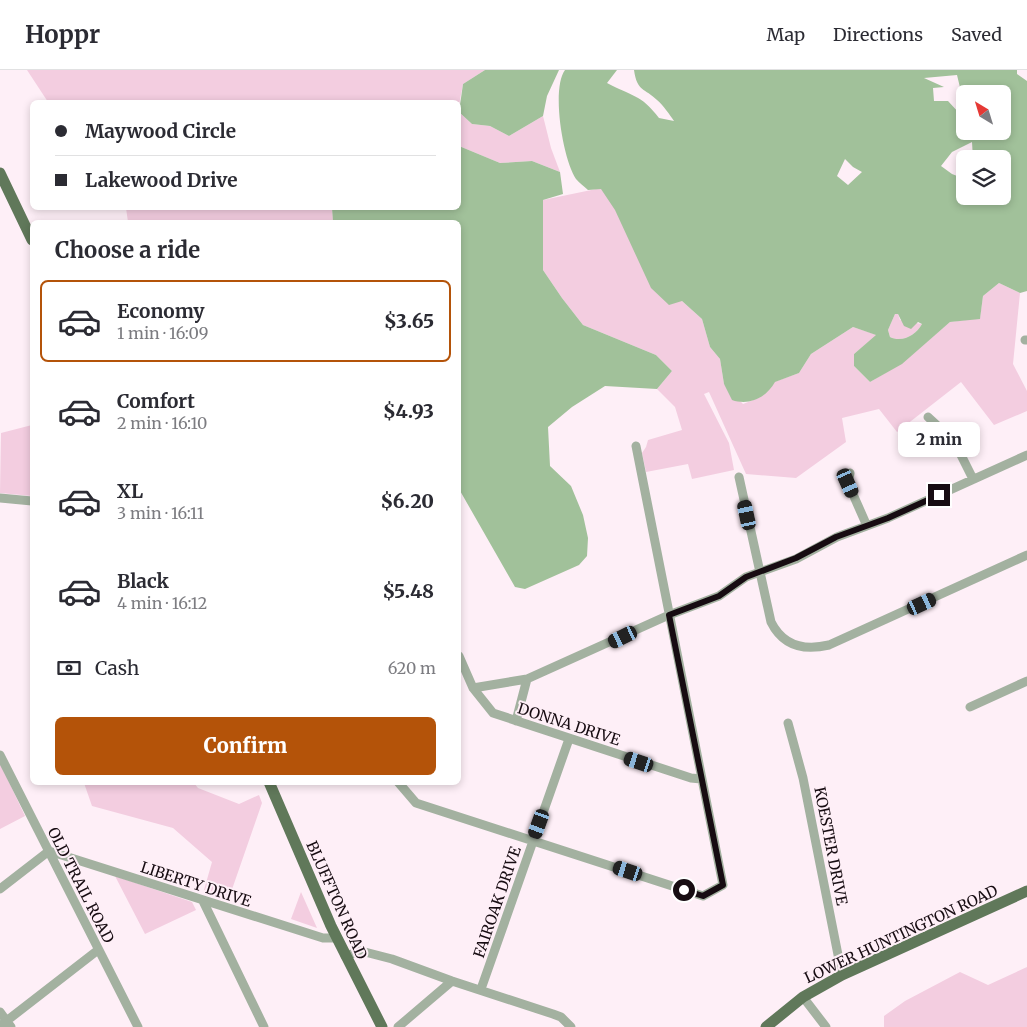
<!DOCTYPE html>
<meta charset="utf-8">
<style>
:root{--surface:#fff;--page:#f7f7f7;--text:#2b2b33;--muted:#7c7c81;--line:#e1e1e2;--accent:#b45309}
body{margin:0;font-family:Merriweather,serif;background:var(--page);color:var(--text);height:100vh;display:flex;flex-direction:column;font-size:19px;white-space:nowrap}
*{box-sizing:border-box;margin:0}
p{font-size:16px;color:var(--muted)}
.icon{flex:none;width:28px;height:28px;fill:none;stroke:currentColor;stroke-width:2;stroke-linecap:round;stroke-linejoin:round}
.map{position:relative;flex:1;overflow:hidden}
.details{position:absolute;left:30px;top:150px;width:431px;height:565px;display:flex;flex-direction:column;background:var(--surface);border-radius:8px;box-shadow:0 2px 8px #0003}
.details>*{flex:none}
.guide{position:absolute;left:30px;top:30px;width:431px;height:110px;border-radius:8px;box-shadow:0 2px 8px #0003;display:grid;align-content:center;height:110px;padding:0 25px;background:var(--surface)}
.needle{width:32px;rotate:322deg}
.controls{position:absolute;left:956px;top:15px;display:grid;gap:10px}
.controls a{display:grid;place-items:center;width:55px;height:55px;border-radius:8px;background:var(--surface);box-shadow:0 2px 8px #0003;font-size:25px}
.end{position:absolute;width:22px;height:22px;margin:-11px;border:6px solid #170c12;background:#fff;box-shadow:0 0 0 2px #fff}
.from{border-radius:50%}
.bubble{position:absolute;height:35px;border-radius:8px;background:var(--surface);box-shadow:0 2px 8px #0003;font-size:16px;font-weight:800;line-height:35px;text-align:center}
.car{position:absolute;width:15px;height:30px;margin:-15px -8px;border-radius:6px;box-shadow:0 0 4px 1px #0007;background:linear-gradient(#222 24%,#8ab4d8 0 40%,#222 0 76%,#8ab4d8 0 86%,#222 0)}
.guide b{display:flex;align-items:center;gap:18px;height:48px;font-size:19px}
.guide b+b{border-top:1px solid var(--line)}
.guide i{width:12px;height:12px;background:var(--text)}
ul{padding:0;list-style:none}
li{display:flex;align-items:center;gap:15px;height:82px;margin:0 10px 8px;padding:0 15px;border:2px solid transparent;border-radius:8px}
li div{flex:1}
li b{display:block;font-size:19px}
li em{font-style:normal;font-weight:800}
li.active{border-color:var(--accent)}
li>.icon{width:45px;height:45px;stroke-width:1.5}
h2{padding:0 25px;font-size:22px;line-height:60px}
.pay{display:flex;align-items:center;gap:12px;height:55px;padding:0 25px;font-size:19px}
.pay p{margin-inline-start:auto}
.cta{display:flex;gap:10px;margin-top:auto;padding:10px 25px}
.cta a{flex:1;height:58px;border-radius:8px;background:var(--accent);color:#fff;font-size:20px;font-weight:800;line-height:58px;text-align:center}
header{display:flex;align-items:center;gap:30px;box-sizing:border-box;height:70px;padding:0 25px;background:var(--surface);border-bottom:1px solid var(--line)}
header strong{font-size:24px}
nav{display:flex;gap:28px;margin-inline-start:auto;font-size:18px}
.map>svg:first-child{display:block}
.green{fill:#f3cde0}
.water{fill:#a1c19a;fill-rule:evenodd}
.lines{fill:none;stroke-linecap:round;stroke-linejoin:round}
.minor{stroke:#a3b1a0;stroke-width:9}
.major{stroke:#60785a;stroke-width:11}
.route{stroke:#170c12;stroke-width:6}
.labels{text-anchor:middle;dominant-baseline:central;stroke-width:4;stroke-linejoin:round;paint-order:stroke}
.street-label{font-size:15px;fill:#170c12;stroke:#feeff7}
</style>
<header>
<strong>Hoppr</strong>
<nav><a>Map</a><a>Directions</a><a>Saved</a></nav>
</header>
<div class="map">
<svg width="1027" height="957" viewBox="0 0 1027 957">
<rect width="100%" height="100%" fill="#feeff7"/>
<!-- green -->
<path class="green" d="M27 0H485L463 14 459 35V32H48Z
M459 42 472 54 490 56 509 66 543 46 551 78 560 102 532 91 500 93 459 76Z
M601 118 682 231 702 249 710 277 720 289 724 314 743 334C757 329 768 325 774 312L799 303 811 284 853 257 877 265 854 284V296L870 312 902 293 950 252 980 248 983 226 999 213 1020 223 1013 294 1027 321V341L994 355 961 312 897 362 879 339 842 348 846 372 796 408 746 404 709 322 704 324 729 373 734 400 692 409 688 394 646 402 642 383 646 377 648 370 682 360 675 337 657 319 672 301 656 285 583 255 562 228 543 200V130Z
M126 138H332L333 152H128Z
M895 244H898L900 250 922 254C916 265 902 273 890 267L888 260Z
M32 355V426L0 423 1 363Z
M0 693 25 746 0 759Z
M84 713H194L198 718 239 734 259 725 262 733 229 828 204 820 212 792 173 758 92 736Z
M115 806 192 832 196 840 145 864Z
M301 822 317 858 291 849Z
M1027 897V957H884V946L905 931 960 902 988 915Z"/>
<!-- water -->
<path class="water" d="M485 0H559L547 26 543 46 509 66 490 56 472 54 459 42 463 14Z
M565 0H617L607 13C631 26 641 24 659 48L674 51C670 45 663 35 657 30 645 18 637 22 634 0H1017V4L1027 11V221L1020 223 999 213 983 226 980 249 950 252 902 294 870 312 854 296V284L876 265 853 257 811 284 799 303 775 312C766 328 749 336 732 330L724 314 720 289 710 277 702 249 682 231 669 235 651 218 615 140 601 119 588 120C584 116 579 113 576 109 563 90 551 19 565 0ZM957 5 965 38V24H1002V61H965V38L960 44 948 31H934L933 18 944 17 924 8ZM972 72 973 89H1002V126H965V109L952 104 941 96 952 82ZM845 89 853 97 862 102 848 115 837 106ZM895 244H898L904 256 911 259 918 252 922 254C916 265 902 273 890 267L888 260Z
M459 76 500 93 532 91 560 102 563 124 543 130V200L562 228 583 255 656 285 672 301 657 319 605 316 572 337 548 357 550 396 571 416 583 445 588 468 587 486 579 495 525 519 515 517 459 419V152H333L332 138H459Z"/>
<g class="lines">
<!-- minor -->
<path class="minor" d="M1025 270H1027
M928 347 954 371 973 409
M850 403 848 413 867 456
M739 407 771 552C783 576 804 581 829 575L1027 485
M0 428 32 431
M459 586 473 618 493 643 691 708 701 709
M473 618 527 609 669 545 719 526 746 507 796 489 837 467 888 448 1027 385
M970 637 1027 611
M516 651 527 609
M788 653 803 708 842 905
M0 685 138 957
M398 712 416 733 703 826 723 815 636 376
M0 819 49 781 323 868H337
M203 831 264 957
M345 886 361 881 392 889 452 911 553 944 561 947 571 957
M481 919 569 669
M803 927 826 957
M0 942 11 957
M0 956 98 880
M398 957 452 911"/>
<!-- major -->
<path class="major" d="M0 103 32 170
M269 712 331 856 382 957
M766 957 803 927 842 905 1027 821"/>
</g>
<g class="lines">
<!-- route -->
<path class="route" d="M684 820 703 826 723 815 669 545 719 526 746 507 796 488 836 467 888 448 939 425"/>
</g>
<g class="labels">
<!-- street labels -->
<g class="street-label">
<text transform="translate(569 654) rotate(18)">DONNA DRIVE</text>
<text transform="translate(831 776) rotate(79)">KOESTER DRIVE</text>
<text transform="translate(196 814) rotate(18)">LIBERTY DRIVE</text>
<text transform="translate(81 815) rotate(63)">OLD TRAIL ROAD</text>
<text transform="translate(337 830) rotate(66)">BLUFFTON ROAD</text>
<text transform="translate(497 832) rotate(-71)">FAIROAK DRIVE</text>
<text transform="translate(901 864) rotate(-25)">LOWER HUNTINGTON ROAD</text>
</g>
</g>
</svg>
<div class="controls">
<a><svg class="needle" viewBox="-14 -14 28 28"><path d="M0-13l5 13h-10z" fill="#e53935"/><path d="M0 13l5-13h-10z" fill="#7c7c81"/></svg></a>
<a><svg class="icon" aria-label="layers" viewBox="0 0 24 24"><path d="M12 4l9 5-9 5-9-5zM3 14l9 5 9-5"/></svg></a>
</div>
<i class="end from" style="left:684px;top:820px"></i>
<i class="end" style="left:939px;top:425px"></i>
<div class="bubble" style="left:898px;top:352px;width:82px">2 min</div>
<i class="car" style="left:848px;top:413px;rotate:156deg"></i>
<i class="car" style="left:747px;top:445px;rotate:348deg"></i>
<i class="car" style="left:922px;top:534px;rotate:65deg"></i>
<i class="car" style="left:623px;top:567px;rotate:244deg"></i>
<i class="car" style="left:639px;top:692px;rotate:288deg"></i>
<i class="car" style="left:539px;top:754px;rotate:200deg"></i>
<i class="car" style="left:628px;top:801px;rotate:288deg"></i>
<div class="guide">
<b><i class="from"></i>Maywood Circle</b>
<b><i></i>Lakewood Drive</b>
</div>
<section class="details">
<h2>Choose a ride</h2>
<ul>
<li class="active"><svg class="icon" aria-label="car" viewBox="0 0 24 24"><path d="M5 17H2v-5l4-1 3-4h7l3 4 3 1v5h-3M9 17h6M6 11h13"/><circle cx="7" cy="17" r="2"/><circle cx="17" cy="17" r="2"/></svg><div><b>Economy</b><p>1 min · 16:09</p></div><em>$3.65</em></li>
<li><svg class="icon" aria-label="car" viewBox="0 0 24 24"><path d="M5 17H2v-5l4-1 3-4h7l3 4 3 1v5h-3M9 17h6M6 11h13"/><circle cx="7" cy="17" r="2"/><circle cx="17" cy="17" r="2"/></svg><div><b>Comfort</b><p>2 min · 16:10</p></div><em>$4.93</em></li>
<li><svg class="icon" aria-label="car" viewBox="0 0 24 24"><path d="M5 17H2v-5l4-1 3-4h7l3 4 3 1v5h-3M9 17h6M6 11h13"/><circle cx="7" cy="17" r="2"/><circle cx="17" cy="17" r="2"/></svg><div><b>XL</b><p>3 min · 16:11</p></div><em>$6.20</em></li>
<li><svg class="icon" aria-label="car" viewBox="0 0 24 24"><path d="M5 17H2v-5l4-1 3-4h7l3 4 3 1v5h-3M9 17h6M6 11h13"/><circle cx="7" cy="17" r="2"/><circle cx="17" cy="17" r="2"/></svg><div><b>Black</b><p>4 min · 16:12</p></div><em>$5.48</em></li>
</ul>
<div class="pay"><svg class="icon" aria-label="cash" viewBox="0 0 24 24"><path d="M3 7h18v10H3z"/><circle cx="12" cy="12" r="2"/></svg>Cash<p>620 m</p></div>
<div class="cta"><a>Confirm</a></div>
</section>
</div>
